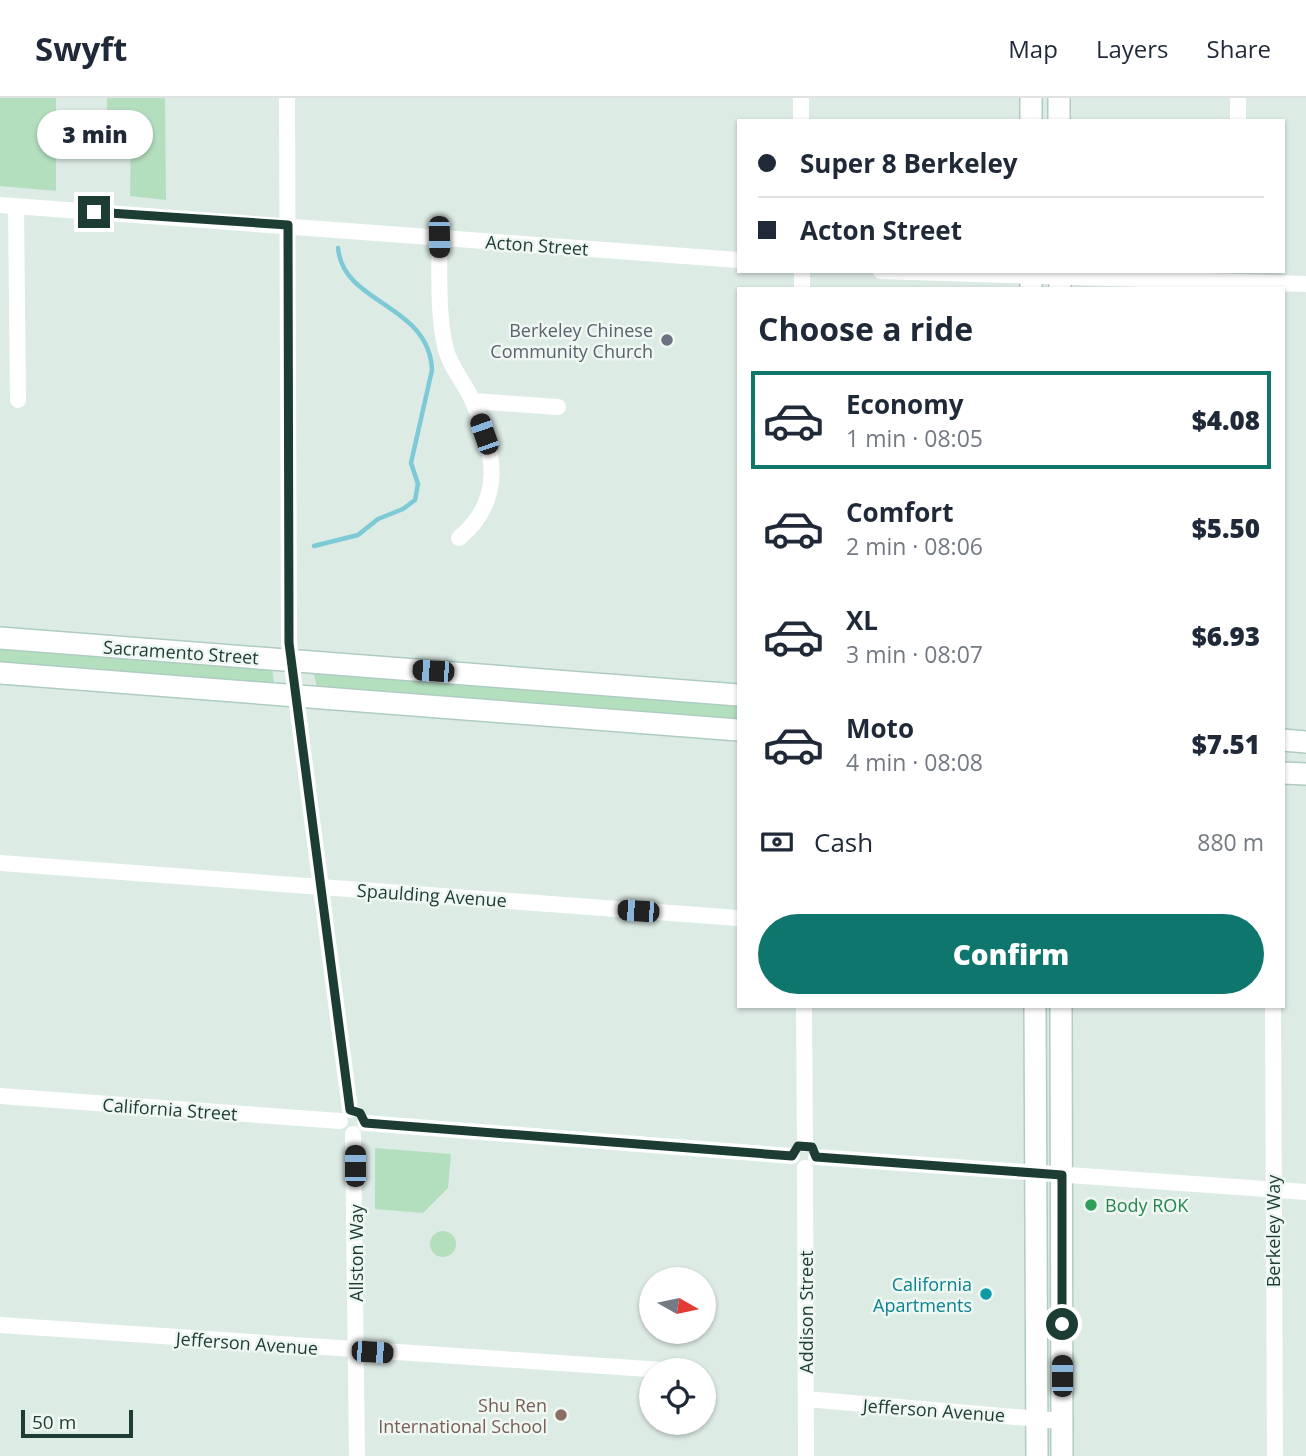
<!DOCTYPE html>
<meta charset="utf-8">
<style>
:root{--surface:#fff;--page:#f2f2f3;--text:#1f2937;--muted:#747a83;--line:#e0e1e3;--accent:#0f766e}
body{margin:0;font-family:"Open Sans",sans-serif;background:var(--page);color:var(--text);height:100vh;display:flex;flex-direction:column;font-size:26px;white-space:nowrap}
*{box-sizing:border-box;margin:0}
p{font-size:23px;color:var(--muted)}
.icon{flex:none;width:38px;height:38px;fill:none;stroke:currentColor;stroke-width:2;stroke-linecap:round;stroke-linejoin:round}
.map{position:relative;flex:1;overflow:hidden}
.side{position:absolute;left:737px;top:189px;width:548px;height:721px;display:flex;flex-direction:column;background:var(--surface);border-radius:0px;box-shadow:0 2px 5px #0004}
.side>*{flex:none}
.hud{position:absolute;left:737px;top:21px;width:548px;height:154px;border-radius:0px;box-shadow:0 2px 5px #0004;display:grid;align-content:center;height:154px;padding:0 21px;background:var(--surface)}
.needle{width:46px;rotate:99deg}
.buttons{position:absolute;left:639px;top:1169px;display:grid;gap:14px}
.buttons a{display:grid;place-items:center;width:77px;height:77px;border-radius:50%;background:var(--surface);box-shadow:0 2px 5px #0004;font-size:35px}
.scale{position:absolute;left:21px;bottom:18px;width:112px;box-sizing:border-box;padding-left:7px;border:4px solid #1d3c33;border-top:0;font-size:19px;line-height:24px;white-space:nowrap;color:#1d3c33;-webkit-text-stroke:5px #eef7f2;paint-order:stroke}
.end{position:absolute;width:32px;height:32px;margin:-16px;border:9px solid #1d3c33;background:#fff;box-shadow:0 0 0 4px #fff}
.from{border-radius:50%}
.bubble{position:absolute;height:49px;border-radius:24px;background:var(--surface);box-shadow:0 2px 5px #0004;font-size:23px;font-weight:800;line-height:49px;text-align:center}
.car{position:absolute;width:21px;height:42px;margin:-21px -10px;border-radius:9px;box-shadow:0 0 5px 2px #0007;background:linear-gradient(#222 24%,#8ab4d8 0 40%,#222 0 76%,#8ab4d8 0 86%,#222 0)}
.hud b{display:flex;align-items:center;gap:24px;height:66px;font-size:26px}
.hud b+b{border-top:2px solid var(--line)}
.hud i{width:18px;height:18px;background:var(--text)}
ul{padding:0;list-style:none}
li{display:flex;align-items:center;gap:21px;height:98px;margin:0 14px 10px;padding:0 7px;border:4px solid transparent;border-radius:0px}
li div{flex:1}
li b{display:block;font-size:26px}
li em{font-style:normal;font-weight:800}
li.active{border-color:var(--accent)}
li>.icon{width:63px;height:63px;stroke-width:1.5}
h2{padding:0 21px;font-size:32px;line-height:84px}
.pay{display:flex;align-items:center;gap:18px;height:77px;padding:0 21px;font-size:26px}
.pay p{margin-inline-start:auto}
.button{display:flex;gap:14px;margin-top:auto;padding:14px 21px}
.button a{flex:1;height:80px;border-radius:42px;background:var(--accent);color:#fff;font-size:28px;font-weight:800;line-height:80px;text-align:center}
header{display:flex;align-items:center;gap:42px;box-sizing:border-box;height:98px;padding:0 35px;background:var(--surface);border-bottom:2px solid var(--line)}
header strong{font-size:33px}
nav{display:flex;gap:38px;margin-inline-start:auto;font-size:24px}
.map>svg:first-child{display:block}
.green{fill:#b3dfbf}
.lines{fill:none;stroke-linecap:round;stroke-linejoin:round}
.stream{stroke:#7ec9d6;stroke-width:4.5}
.secondary-casing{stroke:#afccc1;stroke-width:24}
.street{stroke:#fff;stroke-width:16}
.secondary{stroke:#fff;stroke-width:21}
.route{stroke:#1d3c33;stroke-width:9}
.worship-dot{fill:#6b7280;stroke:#eef7f2;stroke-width:2.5}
.leisure-dot{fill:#2e9e5b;stroke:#eef7f2;stroke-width:2.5}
.culture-dot{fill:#0f9aa8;stroke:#eef7f2;stroke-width:2.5}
.education-dot{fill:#8d6e63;stroke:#eef7f2;stroke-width:2.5}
.labels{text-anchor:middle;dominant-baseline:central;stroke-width:5;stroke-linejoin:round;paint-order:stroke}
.street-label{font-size:18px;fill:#1d3c33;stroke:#eef7f2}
.worship-label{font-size:18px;fill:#5b616d;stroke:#eef7f2;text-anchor:end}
.leisure-label{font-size:18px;fill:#27864d;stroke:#eef7f2;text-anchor:start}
.culture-label{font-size:18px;fill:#0d838f;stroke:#eef7f2;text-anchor:end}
.education-label{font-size:18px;fill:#785e54;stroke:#eef7f2;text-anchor:end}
</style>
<header>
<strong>Swyft</strong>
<nav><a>Map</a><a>Layers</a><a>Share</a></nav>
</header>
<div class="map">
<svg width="1306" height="1358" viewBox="0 0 1306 1358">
<rect width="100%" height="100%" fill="#ddebe5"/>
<!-- green -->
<path class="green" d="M0 0H56V93L0 88Z
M107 0H165L166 102 130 98 131 29 107 26Z
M0 546 272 570 274 585 0 566Z
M313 572 738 604V624L317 590Z
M375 1050 451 1056 448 1090 423 1115 375 1111Z
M430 1146a13 13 0 1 1 26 0a13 13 0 1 1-26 0Z"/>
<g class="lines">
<!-- stream -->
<path class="stream" d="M314 448 358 437 378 421 403 411 415 402 418 386 411 365 432 272C429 205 343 207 338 150"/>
<!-- secondary casing -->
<g class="secondary-casing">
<path id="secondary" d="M1031 0V23
M1059 0V23
M1060 173V191
M1031 191V173
M0 540 738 597
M0 575 738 632
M1283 642 1306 644
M1283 675 1306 676
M1035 908 1037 1358
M1061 908 1062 1358"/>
</g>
<!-- street -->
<path class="street" d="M287 0 289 545 350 1012
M801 0V23
M1238 0V23
M0 107 738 162
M16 108 18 302
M439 139C440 176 437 216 446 252 451 271 466 286 473 304 495 354 505 402 459 440
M881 173 1306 186
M802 191V173
M473 303 558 309
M0 765 738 820
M804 908 805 1046
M1273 908 1275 1358
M0 998 340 1023
M365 1025 792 1058
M353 1036 357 1358
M816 1059 1306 1094
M805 1070 806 1358
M0 1227 663 1272
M806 1301 1062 1323"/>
<!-- secondary -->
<use href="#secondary" class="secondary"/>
</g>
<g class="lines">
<!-- route -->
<path class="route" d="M94 114 288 127 289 545 350 1012 360 1015 365 1025 792 1058 798 1048 812 1049 816 1059 1062 1077V1226"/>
</g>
<!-- markers -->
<circle class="worship-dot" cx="667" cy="242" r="7"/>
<circle class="leisure-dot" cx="1091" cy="1107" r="7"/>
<circle class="culture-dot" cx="986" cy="1196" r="7"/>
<circle class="education-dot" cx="561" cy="1317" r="7"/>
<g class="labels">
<!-- street labels -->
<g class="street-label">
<text transform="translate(537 147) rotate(4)">Acton Street</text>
<text transform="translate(181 554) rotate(4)">Sacramento Street</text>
<text transform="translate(432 797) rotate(4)">Spaulding Avenue</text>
<text transform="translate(170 1011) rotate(4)">California Street</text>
<text transform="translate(1273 1133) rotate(-90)">Berkeley Way</text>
<text transform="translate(356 1155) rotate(-90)">Allston Way</text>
<text transform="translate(806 1214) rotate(-90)">Addison Street</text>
<text transform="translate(247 1245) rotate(4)">Jefferson Avenue</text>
<text transform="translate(934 1312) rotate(4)">Jefferson Avenue</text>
</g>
<!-- worship labels -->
<g class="worship-label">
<text x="653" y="232">Berkeley Chinese<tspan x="653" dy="21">Community Church</tspan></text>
</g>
<!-- leisure labels -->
<g class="leisure-label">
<text x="1105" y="1107">Body ROK</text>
</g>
<!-- culture labels -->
<g class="culture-label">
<text x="972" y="1186">California<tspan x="972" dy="21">Apartments</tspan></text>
</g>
<!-- education labels -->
<g class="education-label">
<text x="547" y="1307">Shu Ren<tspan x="547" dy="21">International School</tspan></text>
</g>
</g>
</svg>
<div class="buttons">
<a><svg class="needle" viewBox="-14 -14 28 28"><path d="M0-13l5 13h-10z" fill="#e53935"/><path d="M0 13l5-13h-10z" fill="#747a83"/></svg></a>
<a><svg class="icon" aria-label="locate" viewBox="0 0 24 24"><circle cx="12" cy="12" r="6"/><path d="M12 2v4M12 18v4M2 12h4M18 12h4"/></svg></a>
</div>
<div class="scale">50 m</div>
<i class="end from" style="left:1062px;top:1226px"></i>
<i class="end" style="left:94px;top:114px"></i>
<div class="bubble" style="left:37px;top:12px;width:116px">3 min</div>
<i class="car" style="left:439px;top:139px;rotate:179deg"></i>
<i class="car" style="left:484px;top:336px;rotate:341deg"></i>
<i class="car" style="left:433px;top:573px;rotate:274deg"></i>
<i class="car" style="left:638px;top:813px;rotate:274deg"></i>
<i class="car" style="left:355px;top:1068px;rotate:0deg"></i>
<i class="car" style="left:372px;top:1254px;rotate:94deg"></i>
<i class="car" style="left:1062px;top:1278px;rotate:0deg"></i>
<div class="hud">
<b><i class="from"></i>Super 8 Berkeley</b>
<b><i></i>Acton Street</b>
</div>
<section class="side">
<h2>Choose a ride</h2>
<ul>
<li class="active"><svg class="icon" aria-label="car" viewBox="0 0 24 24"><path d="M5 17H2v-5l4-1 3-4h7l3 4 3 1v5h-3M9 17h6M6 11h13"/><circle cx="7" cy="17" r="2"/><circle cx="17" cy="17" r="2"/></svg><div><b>Economy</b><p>1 min · 08:05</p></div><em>$4.08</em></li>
<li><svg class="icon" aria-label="car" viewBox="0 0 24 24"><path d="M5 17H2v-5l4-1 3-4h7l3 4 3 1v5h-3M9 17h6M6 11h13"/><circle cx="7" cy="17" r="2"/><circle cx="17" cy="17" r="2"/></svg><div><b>Comfort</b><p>2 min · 08:06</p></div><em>$5.50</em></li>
<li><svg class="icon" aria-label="car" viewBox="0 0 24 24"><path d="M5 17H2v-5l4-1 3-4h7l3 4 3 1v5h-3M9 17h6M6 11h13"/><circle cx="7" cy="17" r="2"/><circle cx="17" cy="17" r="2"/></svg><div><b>XL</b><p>3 min · 08:07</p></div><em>$6.93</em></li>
<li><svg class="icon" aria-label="car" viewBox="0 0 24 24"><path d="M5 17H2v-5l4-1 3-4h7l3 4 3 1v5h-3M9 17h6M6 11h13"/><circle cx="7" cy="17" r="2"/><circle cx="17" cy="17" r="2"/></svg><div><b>Moto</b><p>4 min · 08:08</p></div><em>$7.51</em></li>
</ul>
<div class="pay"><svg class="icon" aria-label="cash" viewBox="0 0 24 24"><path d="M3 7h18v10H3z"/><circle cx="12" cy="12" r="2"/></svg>Cash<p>880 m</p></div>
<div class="button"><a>Confirm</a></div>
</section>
</div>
